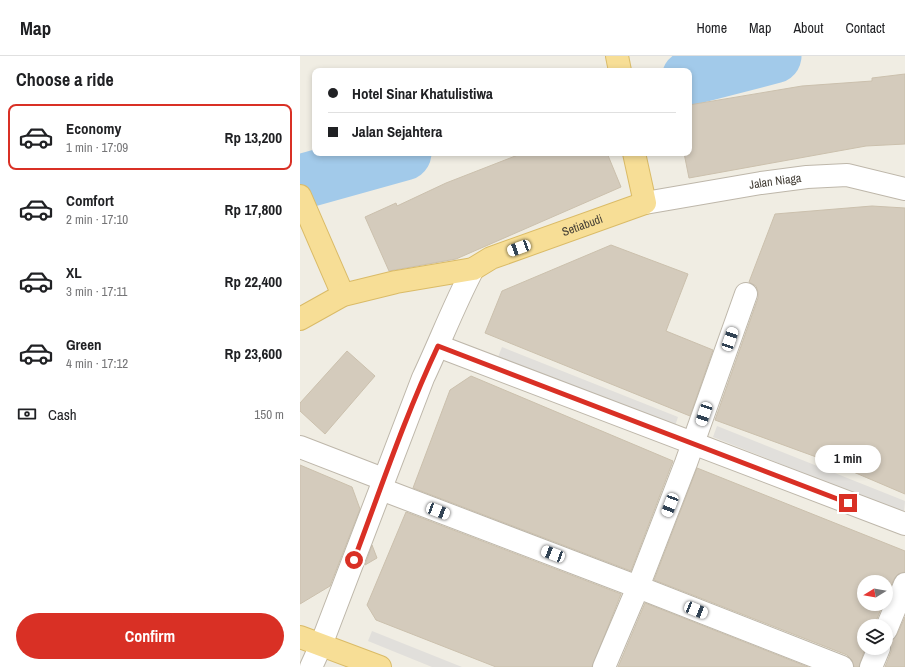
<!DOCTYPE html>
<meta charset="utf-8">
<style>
:root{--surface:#fff;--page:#f2f2f2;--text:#202124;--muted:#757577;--line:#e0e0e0;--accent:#d93025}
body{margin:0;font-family:"Archivo Narrow",sans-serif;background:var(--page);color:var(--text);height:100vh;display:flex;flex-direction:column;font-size:15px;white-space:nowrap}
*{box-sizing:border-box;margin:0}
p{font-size:13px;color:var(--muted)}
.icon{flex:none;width:22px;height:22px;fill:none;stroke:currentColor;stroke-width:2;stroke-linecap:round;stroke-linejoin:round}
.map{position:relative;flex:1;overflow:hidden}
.drawer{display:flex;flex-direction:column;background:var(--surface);width:300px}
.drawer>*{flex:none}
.hud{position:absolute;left:12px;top:12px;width:380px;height:88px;border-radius:8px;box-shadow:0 2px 6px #0003;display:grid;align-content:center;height:88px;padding:0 16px;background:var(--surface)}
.needle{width:26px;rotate:259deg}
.controls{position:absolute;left:557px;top:519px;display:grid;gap:8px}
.controls a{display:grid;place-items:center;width:36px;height:36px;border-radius:50%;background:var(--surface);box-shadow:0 2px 6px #0003;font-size:20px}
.end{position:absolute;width:18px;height:18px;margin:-9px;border:5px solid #d93025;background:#fff;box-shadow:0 0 0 2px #fff}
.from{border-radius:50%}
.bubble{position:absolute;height:28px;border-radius:14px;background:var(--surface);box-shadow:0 2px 6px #0003;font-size:13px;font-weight:700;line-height:28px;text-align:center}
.car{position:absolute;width:12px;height:24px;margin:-12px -6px;border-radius:5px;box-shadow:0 0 3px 1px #0007;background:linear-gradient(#fff 24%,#345 0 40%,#fff 0 76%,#345 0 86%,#fff 0)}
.hud b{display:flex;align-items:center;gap:14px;height:38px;font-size:15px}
.hud b+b{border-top:1px solid var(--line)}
.hud i{width:10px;height:10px;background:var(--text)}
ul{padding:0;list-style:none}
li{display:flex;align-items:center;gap:12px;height:66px;margin:0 8px 6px;padding:0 8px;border:2px solid transparent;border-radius:8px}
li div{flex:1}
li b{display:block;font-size:15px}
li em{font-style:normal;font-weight:700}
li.active{border-color:var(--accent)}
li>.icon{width:36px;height:36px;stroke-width:1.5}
h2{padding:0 16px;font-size:18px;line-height:48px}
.pay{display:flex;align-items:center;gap:10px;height:44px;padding:0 16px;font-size:15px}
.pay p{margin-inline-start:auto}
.button{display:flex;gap:8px;margin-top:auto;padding:8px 16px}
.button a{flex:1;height:46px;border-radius:24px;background:var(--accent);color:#fff;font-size:16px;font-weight:700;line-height:46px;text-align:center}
header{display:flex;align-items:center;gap:24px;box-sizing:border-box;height:56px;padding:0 20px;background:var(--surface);border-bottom:1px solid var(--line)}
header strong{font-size:19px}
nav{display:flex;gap:22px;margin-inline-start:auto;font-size:14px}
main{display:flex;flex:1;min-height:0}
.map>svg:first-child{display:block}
.parking{fill:#e1dfdb}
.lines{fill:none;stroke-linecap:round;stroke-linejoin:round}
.river{stroke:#a2caea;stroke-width:55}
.building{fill:#d4cbbc;stroke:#cbc0ad}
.minor-casing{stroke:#beb7aa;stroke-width:24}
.major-casing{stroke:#dabb67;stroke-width:24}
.minor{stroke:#fff;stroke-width:22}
.major{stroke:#f7de96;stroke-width:22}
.route{stroke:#d93025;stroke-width:5}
.labels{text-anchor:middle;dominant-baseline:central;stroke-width:3;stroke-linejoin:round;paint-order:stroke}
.street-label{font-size:12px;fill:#413c34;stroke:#fff}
</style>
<header>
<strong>Map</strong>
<nav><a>Home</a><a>Map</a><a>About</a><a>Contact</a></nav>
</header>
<main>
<section class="drawer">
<h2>Choose a ride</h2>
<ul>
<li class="active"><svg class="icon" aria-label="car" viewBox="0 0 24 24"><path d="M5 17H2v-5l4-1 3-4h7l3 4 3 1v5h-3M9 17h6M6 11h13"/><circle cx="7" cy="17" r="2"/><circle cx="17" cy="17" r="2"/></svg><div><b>Economy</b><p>1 min · 17:09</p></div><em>Rp 13,200</em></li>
<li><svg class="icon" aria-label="car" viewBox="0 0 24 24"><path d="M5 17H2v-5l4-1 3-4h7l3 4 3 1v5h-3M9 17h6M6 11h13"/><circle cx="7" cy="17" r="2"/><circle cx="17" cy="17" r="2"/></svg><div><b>Comfort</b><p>2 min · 17:10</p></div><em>Rp 17,800</em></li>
<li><svg class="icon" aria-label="car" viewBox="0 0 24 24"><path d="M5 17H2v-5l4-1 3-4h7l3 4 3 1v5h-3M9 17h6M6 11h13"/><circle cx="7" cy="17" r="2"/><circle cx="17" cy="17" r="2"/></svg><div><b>XL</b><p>3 min · 17:11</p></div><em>Rp 22,400</em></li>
<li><svg class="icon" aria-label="car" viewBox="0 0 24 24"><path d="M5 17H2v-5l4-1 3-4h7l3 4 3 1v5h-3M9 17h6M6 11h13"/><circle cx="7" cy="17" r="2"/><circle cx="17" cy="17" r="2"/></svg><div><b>Green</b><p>4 min · 17:12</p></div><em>Rp 23,600</em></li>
</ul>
<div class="pay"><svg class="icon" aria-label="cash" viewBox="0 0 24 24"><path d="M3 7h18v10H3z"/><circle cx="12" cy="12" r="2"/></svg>Cash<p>150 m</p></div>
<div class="button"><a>Confirm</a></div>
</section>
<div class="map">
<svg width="605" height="611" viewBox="0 0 605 611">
<rect width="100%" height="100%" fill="#f0ede3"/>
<!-- parking -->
<path class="parking" d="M202 291 378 361 374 373 198 301Z
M417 370 605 445 604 457 413 381Z
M72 575 162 611H132L68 585Z"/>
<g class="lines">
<!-- river -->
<path class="river" d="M389 22 474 0
M0 126 104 97"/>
</g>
<!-- building -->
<path class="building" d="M605 18V88L566 90 389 122 384 97H389V49L502 30 572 25V22Z
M223 97H307L321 131 156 203 89 215 65 161 96 147 97 150 146 127Z
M572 150 605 152V438L530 406 415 364 458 242V236L456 230 449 226 475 158Z
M311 189 388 218 366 275 413 294 390 360 185 277 202 235Z
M47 295 75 320 25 378 0 355V347Z
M171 320 373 405 331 515 113 432 150 334Z
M0 409 52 431 60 453 30 530 0 548Z
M397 412 605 495V516L598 518 594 523 586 541V526H564V548H583L574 570H564V592H565L559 611H554L552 604 547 599 354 524Z
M106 456 321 538 292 611H196L76 564 67 549Z
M72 489 77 502 65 509Z
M345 547 508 611H318Z
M605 561V611H585L591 596 590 586 597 579Z"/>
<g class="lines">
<!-- minor casing -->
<g class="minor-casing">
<g id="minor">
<path id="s1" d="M345 147 461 127 507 121 547 119 605 133"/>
<path d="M138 290 605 468"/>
<path d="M0 391 83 423"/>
<path d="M81 433 338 531 542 611"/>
<path d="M586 574 605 528"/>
<path d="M11 611 21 589 123 322C140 286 154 249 173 213"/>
<path d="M304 611 338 531 386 407 446 238"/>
<path d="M571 611 579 592"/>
</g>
</g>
<!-- major casing -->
<g class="major-casing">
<g id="major">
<path d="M317 0 320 15"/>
<path d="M0 140 43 239"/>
<path id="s2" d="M0 263 43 239 96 226 173 213 191 202 345 147 334 97"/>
<path d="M0 581 80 611"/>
</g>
</g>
<!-- minor -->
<use href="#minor" class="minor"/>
<!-- major -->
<use href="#major" class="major"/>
</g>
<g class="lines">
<!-- route -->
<path class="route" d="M54 504C81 432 105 360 138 290L548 447"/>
</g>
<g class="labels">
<!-- street labels -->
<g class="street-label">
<text stroke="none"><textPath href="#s1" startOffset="132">Jalan Niaga</textPath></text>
<text stroke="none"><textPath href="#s2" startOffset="300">Setiabudi</textPath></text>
</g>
</g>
</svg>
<div class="controls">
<a><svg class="needle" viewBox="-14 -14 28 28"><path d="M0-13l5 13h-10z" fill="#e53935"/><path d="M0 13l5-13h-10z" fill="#757577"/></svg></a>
<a><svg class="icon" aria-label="layers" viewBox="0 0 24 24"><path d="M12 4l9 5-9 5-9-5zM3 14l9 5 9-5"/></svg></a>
</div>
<i class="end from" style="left:54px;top:504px"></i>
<i class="end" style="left:548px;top:447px"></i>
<div class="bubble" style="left:515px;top:389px;width:66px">1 min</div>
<i class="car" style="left:219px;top:192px;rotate:250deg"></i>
<i class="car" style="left:430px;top:283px;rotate:19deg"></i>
<i class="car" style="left:404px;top:358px;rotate:199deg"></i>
<i class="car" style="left:370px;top:449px;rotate:201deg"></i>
<i class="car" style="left:138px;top:455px;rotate:111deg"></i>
<i class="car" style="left:253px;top:498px;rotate:291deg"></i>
<i class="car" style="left:396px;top:554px;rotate:112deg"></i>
<div class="hud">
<b><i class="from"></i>Hotel Sinar Khatulistiwa</b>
<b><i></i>Jalan Sejahtera</b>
</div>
</div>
</main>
